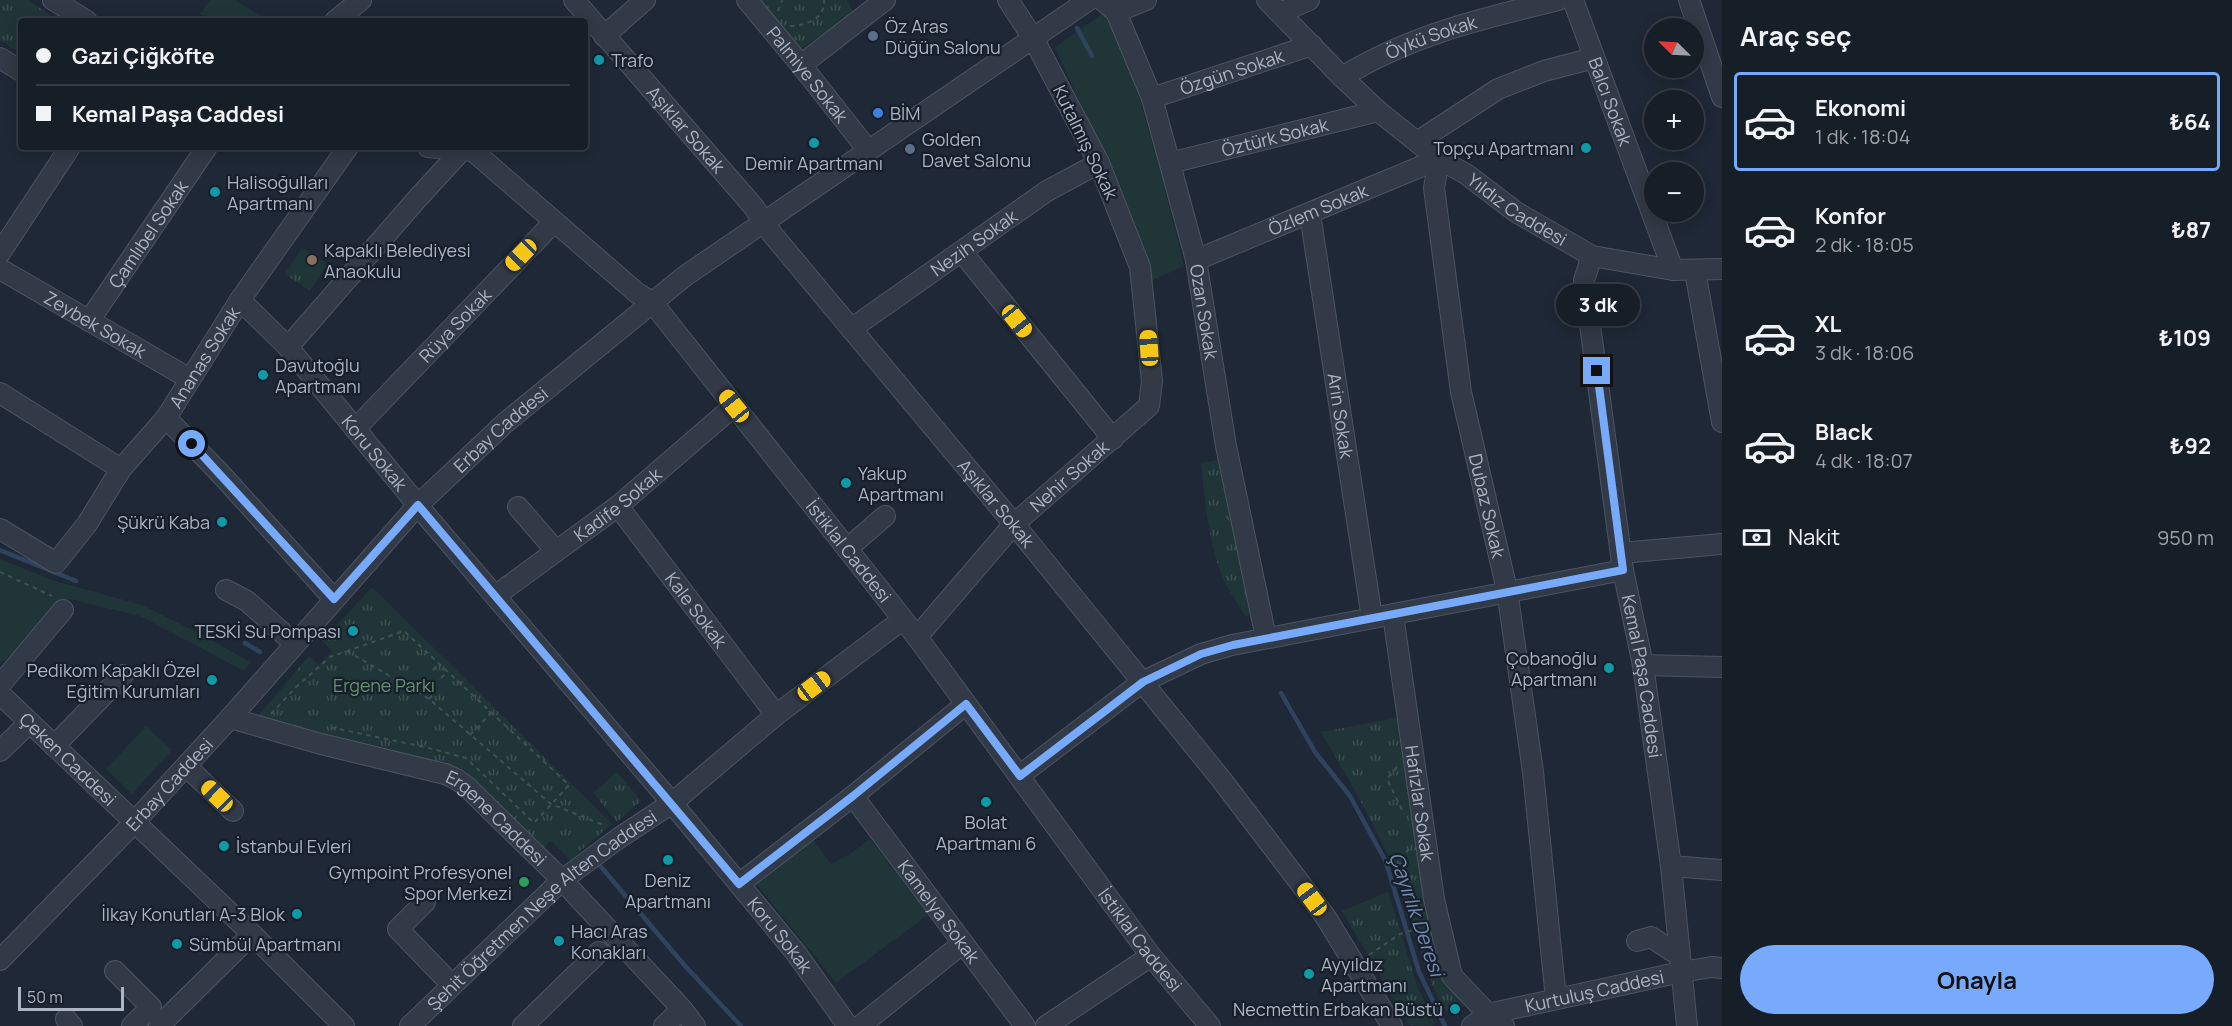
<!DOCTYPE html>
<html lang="tr">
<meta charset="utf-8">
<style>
:root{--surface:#161e28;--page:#1f2730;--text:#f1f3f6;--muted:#9ea2a8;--line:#353c45;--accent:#78aafc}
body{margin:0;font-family:Manrope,sans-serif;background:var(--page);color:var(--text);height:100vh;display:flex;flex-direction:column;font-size:22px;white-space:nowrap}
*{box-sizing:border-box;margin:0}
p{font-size:20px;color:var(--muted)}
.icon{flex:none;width:33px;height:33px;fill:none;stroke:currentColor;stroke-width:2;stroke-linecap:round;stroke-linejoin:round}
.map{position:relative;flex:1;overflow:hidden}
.side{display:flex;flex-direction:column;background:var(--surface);width:510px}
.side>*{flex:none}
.banner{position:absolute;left:18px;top:18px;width:570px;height:132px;border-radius:6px;box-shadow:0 3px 15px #0003,0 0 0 2px var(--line);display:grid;align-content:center;height:132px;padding:0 18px;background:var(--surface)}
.needle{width:39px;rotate:294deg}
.controls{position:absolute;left:1644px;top:18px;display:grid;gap:12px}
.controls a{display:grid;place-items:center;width:60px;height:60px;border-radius:50%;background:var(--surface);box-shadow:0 3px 15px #0003,0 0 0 2px var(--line);font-size:30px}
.scale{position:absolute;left:18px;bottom:15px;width:106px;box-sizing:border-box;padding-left:6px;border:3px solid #abb5c4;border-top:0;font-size:16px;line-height:21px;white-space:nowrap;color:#abb5c4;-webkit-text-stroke:4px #171f2b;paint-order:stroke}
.end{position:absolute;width:27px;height:27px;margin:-14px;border:8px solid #78aafc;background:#111;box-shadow:0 0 0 3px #111}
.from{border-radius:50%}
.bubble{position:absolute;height:42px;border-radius:21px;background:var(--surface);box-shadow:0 3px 15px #0003,0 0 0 2px var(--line);font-size:20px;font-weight:700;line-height:42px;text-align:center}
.car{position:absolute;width:18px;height:36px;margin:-18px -9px;border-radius:8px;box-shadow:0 0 4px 2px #0007;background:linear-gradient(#f5c518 24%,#345 0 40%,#f5c518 0 76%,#345 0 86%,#f5c518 0)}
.banner b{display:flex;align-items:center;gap:21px;height:57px;font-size:22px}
.banner b+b{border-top:2px solid var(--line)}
.banner i{width:15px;height:15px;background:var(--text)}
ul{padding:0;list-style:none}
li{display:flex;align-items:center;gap:18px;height:99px;margin:0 12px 9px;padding:0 6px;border:3px solid transparent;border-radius:6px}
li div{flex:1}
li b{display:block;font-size:22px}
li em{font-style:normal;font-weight:700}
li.active{border-color:var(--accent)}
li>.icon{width:54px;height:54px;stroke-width:1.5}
h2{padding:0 18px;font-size:27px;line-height:72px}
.pay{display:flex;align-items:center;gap:15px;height:66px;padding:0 18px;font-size:22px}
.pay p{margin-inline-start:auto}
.primary-button{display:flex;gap:12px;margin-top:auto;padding:12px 18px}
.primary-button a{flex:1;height:69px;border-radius:36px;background:var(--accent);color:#111;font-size:24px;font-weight:700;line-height:69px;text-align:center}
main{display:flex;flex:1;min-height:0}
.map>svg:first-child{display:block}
.grass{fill:#203537}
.park{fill:url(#park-tufts)}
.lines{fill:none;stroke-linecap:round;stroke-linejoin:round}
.stream{stroke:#30435e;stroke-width:4.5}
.minor-casing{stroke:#4c5562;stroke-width:22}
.path{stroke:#3d5255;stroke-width:2;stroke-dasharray:4.5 4.5;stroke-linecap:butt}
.minor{stroke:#323a47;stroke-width:20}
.route{stroke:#78aafc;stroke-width:8}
.service-dot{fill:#5c6f8a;stroke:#171f2b;stroke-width:2}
.culture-dot{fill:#0f9aa8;stroke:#171f2b;stroke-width:2}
.shop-dot{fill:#3f7fe0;stroke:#171f2b;stroke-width:2}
.education-dot{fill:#8d6e63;stroke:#171f2b;stroke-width:2}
.leisure-dot{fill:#2e9e5b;stroke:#171f2b;stroke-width:2}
.labels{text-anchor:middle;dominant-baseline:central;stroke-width:4.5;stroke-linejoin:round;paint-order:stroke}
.poi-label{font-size:18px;fill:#abb5c4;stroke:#171f2b;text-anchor:start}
.street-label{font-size:18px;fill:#abb5c4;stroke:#171f2b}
.park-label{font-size:18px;fill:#62956e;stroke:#171f2b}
.water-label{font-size:20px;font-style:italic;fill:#728bae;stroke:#171f2b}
</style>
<main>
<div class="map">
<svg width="1722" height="1026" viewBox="0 0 1722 1026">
<defs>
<pattern id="park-tufts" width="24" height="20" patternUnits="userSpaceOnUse" patternTransform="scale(1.5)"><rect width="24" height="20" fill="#203537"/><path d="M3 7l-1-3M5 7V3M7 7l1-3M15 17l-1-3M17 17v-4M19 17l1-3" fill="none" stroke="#3e5052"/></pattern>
</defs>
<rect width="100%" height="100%" fill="#1e2836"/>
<!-- grass -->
<path class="grass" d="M210 0H235L264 18 263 21H211L200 14Z
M1106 11 1137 89 1161 174 1184 266 1151 281 1100 149 1055 47Z
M0 559 52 580 142 605 199 633 250 662 244 671 140 616 69 599 55 604 12 655 0 663Z
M146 726 172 750 132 794 106 769Z
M812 838 831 864 847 856 870 839 928 915 836 983 754 881Z"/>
<!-- park -->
<path class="park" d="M0 0H28L59 21H21V54L0 40Z
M756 0H847L854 14 798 50Z
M302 248 327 264 310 291 285 274Z
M1224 459 1251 615 1245 616C1238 603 1228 590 1222 576 1208 540 1205 501 1201 463Z
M372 587 612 824 570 860 551 841 543 848 458 767 257 717 309 656 319 665 332 651 322 641Z
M1402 717 1446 976 1464 1006 1453 1016 1441 1005 1427 972 1395 868 1353 787 1321 732Z
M617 772 641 801 617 822 593 793Z
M1388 892 1418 988 1435 1024 1432 1026 1409 1025 1342 911Z"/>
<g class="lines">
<!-- stream -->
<path class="stream" d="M1077 28 1092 56
M0 550 76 581
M245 643 260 652
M1281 693 1315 752 1350 796 1386 862 1419 972 1445 1026
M596 861 686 967 741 1026"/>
<!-- minor casing -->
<g class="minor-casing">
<g id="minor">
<path d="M53 0 87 21"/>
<path id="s1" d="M574 0 753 206 773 235 1014 524 1221 779 1325 916 1392 1026"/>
<path id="s2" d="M747 0 801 65 868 150"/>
<path id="s3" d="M1102 0 1116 12 1152 98 1196 260 1226 446 1266 638"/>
<path id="s4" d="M1267 0 1342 77 1378 111 1417 142 1439 159 1466 174 1516 212 1592 256 1673 270 1722 269"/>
<path id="s5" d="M1573 0 1673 270"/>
<path d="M1689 0 1722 97"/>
<path d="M1116 12 1146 0"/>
<path d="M1280 13 1309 0"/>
<path d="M335 21 361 0"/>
<path d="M604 36 645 0"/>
<path d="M0 58 21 71"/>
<path d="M801 65 885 0"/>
<path id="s6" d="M1342 77C1411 35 1480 19 1558 0"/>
<path id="s7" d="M1152 98 1312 45"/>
<path d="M1417 142 1498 89 1544 71 1594 58"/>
<path id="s8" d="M428 147 473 151 637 293 652 302 917 637 1151 956 1210 1026"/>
<path id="s9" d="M1439 159 1434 188 1461 392 1507 590 1533 772 1556 999"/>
<path id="s10" d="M1170 163 1378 111"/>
<path id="s11" d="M1310 214 1372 618"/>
<path d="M962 252 1113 439"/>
<path d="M0 253 70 147"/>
<path id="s12" d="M1592 256 1584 280 1623 570 1643 665 1671 866 1687 1026"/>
<path id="s13" d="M1196 260 1439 159"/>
<path id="s14" d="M0 269 190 379"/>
<path d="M1695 271 1722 422"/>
<path id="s15" d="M240 300 288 347 430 520 672 803 796 953 848 1026"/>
<path id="s16" d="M89 321 207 147"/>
<path id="s17" d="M851 329 1047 191 1099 163"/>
<path d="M288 347 417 199 462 150"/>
<path d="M0 393 121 469"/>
<path d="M166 418 218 471 334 599"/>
<path id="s18" d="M355 429 554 222"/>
<path id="s19" d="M618 506 776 715"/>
<path d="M518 507 556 551"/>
<path id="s20" d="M0 529 56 563 87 524 121 469 166 418 240 300 348 147"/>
<path d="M847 549 885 516"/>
<path d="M1621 553 1722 544"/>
<path d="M226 590 247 601 295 644"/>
<path id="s21" d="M495 596 618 506 734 406"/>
<path id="s22" d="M1393 615 1434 899 1452 976 1488 1014 1504 1026"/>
<path id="s23" d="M917 637 1014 524 1149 406 1152 381 1140 267 1099 163 1033 38 1008 0"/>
<path d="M1643 665 1722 667"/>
<path d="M0 685 63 610"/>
<path id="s24" d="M0 694 252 934 344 1026"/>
<path id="s25" d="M230 718 321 744 445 774 456 779 466 786 562 880 682 1009 695 1026"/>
<path d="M54 746 123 675"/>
<path d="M0 751 29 723"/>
<path d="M186 766 233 811"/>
<path d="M1019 776 1142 682 1201 654 1232 645 1623 570"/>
<path id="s26" d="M853 796 1025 1026"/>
<path d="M1671 866 1722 870"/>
<path d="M739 884 853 796 966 704"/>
<path d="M425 902 398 929 452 985"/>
<path d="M1637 941 1651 937 1672 951 1679 950"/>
<path id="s27" d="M0 960 127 830 230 718 418 505 505 423 685 276 1089 0"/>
<path d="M115 971 151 1007 132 1026"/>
<path d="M66 1019 72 1026"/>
<path d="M159 1026 252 934"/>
<path id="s28" d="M410 1026 562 880 619 838 672 803 776 715 902 620"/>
<path d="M523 1026 599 952"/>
<path d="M664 1026 682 1009"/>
<path d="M860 1026 963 943"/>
<path d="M1046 1026 1151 956"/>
<path id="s29" d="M1472 1026 1488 1014 1681 972 1712 967 1722 968"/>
</g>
</g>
<!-- path -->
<path class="path" d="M778 11 782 0
M790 26C806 26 826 18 824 0
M0 572 52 596
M347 651 429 699 551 804 606 826
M433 670 439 664
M441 678 448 672
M429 699 434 693
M271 714 295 688 330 657 404 631 569 785 534 823 466 758 429 748 329 727
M470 735 491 713
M1397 767 1387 779 1404 814
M1409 849 1398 861 1413 878
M1369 955 1400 934 1413 930 1422 921"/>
<!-- minor -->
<use href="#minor" class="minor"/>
</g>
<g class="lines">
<!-- route -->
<path class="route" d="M192 444 334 599 418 505 739 884 853 796 966 704 1020 776 1143 682 1201 654 1233 645 1623 570 1597 371"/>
</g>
<!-- markers -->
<g class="service-dot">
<circle cx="873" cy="36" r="6"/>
<circle cx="910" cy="149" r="6"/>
</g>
<g class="culture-dot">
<circle cx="599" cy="60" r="6"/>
<circle cx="814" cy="143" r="6"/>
<circle cx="1586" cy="148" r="6"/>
<circle cx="215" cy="192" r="6"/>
<circle cx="263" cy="375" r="6"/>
<circle cx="846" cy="483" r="6"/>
<circle cx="222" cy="522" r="6"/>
<circle cx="353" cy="631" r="6"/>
<circle cx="1609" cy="668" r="6"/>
<circle cx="212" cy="680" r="6"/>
<circle cx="986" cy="802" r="6"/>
<circle cx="224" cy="846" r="6"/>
<circle cx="668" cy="860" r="6"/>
<circle cx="297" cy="914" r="6"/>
<circle cx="559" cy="941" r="6"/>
<circle cx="177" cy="944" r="6"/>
<circle cx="1309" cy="974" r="6"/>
<circle cx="1455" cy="1009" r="6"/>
</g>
<circle class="shop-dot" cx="878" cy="113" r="6"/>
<circle class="education-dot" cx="312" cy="260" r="6"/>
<circle class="leisure-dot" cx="524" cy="882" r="6"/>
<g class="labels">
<!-- poi labels -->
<g class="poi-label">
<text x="885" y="26">Öz Aras<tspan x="885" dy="21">Düğün Salonu</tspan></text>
<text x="611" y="60">Trafo</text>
<text x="890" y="113">BİM</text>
<text x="922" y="139">Golden<tspan x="922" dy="21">Davet Salonu</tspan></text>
<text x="1574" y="148" text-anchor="end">Topçu Apartmanı</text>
<text x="814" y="163" text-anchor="middle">Demir Apartmanı</text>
<text x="227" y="182">Halisoğulları<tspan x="227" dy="21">Apartmanı</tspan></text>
<text x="324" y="250">Kapaklı Belediyesi<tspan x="324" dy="21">Anaokulu</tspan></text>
<text x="275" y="365">Davutoğlu<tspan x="275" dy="21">Apartmanı</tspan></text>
<text x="858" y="473">Yakup<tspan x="858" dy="21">Apartmanı</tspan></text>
<text x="210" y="522" text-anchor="end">Şükrü Kaba</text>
<text x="341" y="631" text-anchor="end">TESKİ Su Pompası</text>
<text x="1597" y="658" text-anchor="end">Çobanoğlu<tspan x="1597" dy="21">Apartmanı</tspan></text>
<text x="200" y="670" text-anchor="end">Pedikom Kapaklı Özel<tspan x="200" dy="21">Eğitim Kurumları</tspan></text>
<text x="986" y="822" text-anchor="middle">Bolat<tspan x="986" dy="21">Apartmanı 6</tspan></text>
<text x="236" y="846">İstanbul Evleri</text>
<text x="512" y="872" text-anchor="end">Gympoint Profesyonel<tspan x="512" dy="21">Spor Merkezi</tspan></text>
<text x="668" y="880" text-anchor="middle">Deniz<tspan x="668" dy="21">Apartmanı</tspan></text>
<text x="285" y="914" text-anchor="end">İlkay Konutları A-3 Blok</text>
<text x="571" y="931">Hacı Aras<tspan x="571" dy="21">Konakları</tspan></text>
<text x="189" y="944">Sümbül Apartmanı</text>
<text x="1321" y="964">Ayyıldız<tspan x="1321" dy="21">Apartmanı</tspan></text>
<text x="1443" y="1009" text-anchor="end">Necmettin Erbakan Büstü</text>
</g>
<!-- street labels -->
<g class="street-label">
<text stroke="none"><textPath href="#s6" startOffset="98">Öykü Sokak</textPath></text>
<text stroke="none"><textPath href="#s7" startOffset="84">Özgün Sokak</textPath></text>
<text stroke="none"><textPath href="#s2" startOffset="96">Palmiye Sokak</textPath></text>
<text stroke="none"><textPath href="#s5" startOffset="108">Balcı Sokak</textPath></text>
<text stroke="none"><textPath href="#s1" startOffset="171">Aşıklar Sokak</textPath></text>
<text stroke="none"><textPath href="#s10" startOffset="108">Öztürk Sokak</textPath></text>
<text transform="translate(1086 142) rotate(64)">Kutalmış Sokak</text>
<text stroke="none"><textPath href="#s4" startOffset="328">Yıldız Caddesi</textPath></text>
<text stroke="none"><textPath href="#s13" startOffset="132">Özlem Sokak</textPath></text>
<text stroke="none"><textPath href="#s16" startOffset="105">Çamlıbel Sokak</textPath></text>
<text stroke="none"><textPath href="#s17" startOffset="150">Nezih Sokak</textPath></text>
<text stroke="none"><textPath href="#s3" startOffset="332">Ozan Sokak</textPath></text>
<text stroke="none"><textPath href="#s14" startOffset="110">Zeybek Sokak</textPath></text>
<text stroke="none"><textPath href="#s18" startOffset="144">Rüya Sokak</textPath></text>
<text stroke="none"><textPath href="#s20" startOffset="320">Ananas Sokak</textPath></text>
<text stroke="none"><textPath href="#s11" startOffset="204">Arin Sokak</textPath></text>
<text stroke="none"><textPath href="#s27" startOffset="730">Erbay Caddesi</textPath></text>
<text stroke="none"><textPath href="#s15" startOffset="204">Koru Sokak</textPath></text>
<text stroke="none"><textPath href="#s23" startOffset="222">Nehir Sokak</textPath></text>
<text stroke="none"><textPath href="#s1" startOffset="657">Aşıklar Sokak</textPath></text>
<text stroke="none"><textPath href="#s21" startOffset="153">Kadife Sokak</textPath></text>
<text stroke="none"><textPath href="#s9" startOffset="352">Dubaz Sokak</textPath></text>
<text stroke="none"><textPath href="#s8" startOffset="597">İstiklal Caddesi</textPath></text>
<text stroke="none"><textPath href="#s19" startOffset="130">Kale Sokak</textPath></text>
<text stroke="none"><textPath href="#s12" startOffset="426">Kemal Paşa Caddesi</textPath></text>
<text stroke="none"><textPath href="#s24" startOffset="94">Çeken Caddesi</textPath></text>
<text stroke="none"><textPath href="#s27" startOffset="244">Erbay Caddesi</textPath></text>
<text stroke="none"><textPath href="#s22" startOffset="190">Hafızlar Sokak</textPath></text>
<text stroke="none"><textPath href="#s25" startOffset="290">Ergene Caddesi</textPath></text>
<text stroke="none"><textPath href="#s28" startOffset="176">Şehit Öğretmen Neşe Alten Caddesi</textPath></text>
<text stroke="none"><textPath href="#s26" startOffset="144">Kamelya Sokak</textPath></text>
<text stroke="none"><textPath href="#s15" startOffset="834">Koru Sokak</textPath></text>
<text stroke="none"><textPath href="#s8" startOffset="1083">İstiklal Caddesi</textPath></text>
<text stroke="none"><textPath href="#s29" startOffset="129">Kurtuluş Caddesi</textPath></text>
</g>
<!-- park labels -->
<g class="park-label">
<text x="384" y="685">Ergene Parkı</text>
</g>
<!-- water labels -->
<g class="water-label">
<text transform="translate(1417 914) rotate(71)">Çayırlık Deresi</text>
</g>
</g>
</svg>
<div class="controls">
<a><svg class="needle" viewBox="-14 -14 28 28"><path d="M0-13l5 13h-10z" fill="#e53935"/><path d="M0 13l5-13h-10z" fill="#9ea2a8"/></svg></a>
<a>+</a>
<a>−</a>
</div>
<div class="scale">50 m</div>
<i class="end from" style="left:192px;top:444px"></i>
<i class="end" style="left:1597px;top:371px"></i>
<div class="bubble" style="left:1556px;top:284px;width:84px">3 dk</div>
<i class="car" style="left:521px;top:255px;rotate:224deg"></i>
<i class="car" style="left:1017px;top:321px;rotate:141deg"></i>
<i class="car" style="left:1149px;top:348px;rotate:356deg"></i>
<i class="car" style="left:734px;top:406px;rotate:321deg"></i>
<i class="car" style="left:814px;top:686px;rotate:53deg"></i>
<i class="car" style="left:217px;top:796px;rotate:314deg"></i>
<i class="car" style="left:1312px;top:899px;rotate:323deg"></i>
<div class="banner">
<b><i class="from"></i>Gazi Çiğköfte</b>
<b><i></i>Kemal Paşa Caddesi</b>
</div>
</div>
<section class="side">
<h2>Araç seç</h2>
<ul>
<li class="active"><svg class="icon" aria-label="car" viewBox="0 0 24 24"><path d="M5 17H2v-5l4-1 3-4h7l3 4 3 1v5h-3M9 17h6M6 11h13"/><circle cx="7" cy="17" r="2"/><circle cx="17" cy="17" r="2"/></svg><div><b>Ekonomi</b><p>1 dk · 18:04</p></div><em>₺64</em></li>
<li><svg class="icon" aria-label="car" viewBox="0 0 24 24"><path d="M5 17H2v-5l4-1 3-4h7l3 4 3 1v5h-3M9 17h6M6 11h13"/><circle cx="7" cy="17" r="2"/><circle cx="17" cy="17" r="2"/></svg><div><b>Konfor</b><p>2 dk · 18:05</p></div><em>₺87</em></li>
<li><svg class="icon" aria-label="car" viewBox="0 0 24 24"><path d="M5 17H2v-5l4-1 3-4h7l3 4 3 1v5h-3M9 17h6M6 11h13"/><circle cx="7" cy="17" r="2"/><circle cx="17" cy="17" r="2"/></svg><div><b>XL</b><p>3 dk · 18:06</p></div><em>₺109</em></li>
<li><svg class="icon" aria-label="car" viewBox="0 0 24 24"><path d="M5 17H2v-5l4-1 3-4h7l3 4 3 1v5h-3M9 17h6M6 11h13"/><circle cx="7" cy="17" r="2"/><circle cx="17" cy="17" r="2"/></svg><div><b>Black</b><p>4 dk · 18:07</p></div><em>₺92</em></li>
</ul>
<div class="pay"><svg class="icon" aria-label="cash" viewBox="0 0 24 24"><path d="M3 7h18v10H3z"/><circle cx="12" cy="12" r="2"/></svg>Nakit<p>950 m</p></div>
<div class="primary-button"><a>Onayla</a></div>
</section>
</main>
